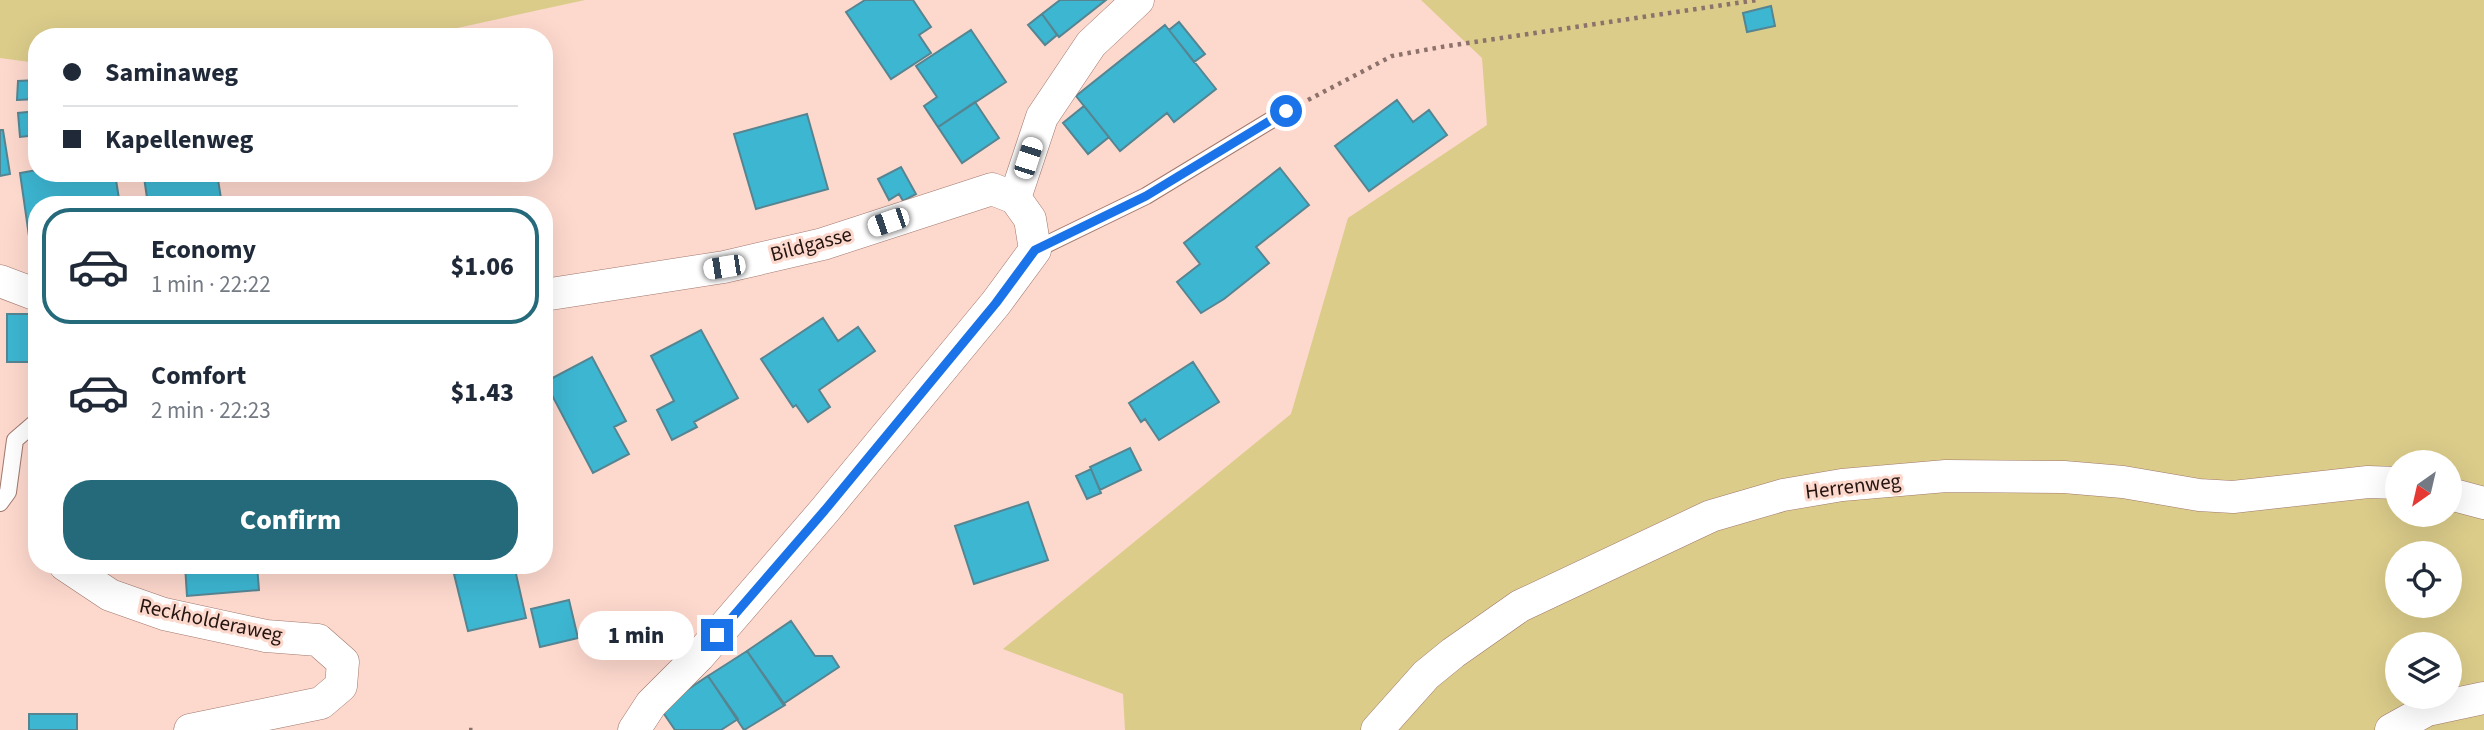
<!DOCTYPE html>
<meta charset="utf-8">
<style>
:root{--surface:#fff;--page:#f6f6f7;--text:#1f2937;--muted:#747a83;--line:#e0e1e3;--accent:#256a7a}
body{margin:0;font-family:"Source Sans 3",sans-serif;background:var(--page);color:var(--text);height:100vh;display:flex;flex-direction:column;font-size:26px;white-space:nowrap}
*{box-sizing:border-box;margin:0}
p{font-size:23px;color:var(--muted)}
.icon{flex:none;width:38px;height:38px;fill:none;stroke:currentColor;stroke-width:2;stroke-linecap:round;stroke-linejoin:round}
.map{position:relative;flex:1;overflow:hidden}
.drawer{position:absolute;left:28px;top:196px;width:525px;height:378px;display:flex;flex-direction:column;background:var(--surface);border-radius:28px;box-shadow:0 7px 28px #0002}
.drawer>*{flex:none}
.guide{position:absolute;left:28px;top:28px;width:525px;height:154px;border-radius:28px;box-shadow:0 7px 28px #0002;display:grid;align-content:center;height:154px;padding:0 35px;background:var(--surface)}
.needle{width:46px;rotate:214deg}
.fabs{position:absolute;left:2385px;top:450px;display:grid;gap:14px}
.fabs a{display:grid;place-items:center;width:77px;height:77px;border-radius:50%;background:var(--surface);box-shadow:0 7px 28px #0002;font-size:35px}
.end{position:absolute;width:32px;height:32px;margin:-16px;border:9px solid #1a73e8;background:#fff;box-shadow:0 0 0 4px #fff}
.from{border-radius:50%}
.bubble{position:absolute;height:49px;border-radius:24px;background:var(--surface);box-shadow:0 7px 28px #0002;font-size:23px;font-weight:800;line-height:49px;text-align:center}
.car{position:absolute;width:21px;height:42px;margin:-21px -10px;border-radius:9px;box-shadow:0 0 5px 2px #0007;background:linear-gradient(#fff 24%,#345 0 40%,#fff 0 76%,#345 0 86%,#fff 0)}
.guide b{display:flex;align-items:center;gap:24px;height:66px;font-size:26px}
.guide b+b{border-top:2px solid var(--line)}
.guide i{width:18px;height:18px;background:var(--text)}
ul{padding:12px 0 0;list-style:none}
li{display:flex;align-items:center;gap:21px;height:116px;margin:0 14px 10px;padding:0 21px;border:4px solid transparent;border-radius:28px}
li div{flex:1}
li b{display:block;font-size:26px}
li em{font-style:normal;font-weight:800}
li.current{border-color:var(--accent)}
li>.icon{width:63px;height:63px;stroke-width:1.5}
.cta{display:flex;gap:14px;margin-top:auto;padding:14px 35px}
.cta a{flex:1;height:80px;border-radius:28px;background:var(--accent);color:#fff;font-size:28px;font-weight:800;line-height:80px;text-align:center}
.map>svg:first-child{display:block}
.green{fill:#dbcc8a;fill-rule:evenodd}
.building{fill:#3db6d2;stroke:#568592;stroke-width:2}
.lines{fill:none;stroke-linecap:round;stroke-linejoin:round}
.lane-casing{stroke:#a1786d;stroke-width:18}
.street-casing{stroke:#a1786d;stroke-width:33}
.path{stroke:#8c726b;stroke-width:4.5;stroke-dasharray:3.5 5;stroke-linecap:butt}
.lane{stroke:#fff;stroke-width:16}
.street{stroke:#fff;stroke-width:32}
.route{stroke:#1a73e8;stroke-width:9}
.labels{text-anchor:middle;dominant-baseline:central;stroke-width:6;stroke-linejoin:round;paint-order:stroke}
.street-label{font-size:21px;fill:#251511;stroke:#fdd8cd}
</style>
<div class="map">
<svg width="2484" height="730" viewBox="0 0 2484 730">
<rect width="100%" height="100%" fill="#fdd8cd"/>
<!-- green -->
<path class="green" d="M0 0H585L416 37H37V63L0 58Z
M1421 0H2484V730H1125L1123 694 1003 649 1291 414 1348 218 1487 125 1482 58ZM2398 462H2450V514H2398ZM2398 553H2450V606H2398ZM2398 644H2450V696H2398Z"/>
<!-- building -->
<path class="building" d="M865 0H913L931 27 919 35 931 53 891 79 846 12Z
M1060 0H1106L1059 37 1042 14Z
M1771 6 1775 26 1747 32 1743 13Z
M1042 14 1057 35 1045 45 1028 25Z
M1179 22 1205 54 1194 62 1169 30Z
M1165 25 1216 89 1174 122 1167 113 1120 151 1076 96Z
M971 30 1006 82 938 127 924 106 937 97 916 66Z
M37 80V99L17 100 18 81Z
M1397 100 1413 122 1429 110 1447 135 1369 191 1335 146Z
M975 102 999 138 962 163 938 127Z
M1084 106 1109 137 1088 154 1063 123Z
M37 111V135L20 137 18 113Z
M807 114 828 189 756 209 734 134Z
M0 130H3L10 174 0 176Z
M901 167 916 194 903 201 899 194 889 200 878 179Z
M1280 168 1309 205 1256 247 1269 263 1224 299 1201 313 1177 282 1200 264 1184 243Z
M37 170V173H130L131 178 116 180 120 205H37V242L30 243 20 173Z
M170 173H217L222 205H148L144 177Z
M7 314H37V362H7Z
M823 318 838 341 858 327 875 351 819 390 830 407 808 422 796 405 793 407 761 359Z
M701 330 738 398 694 422 697 427 672 440 657 410 674 401 651 356Z
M592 357 626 421 614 427 629 454 593 473 545 382Z
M1193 362 1219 402 1159 440 1145 419 1141 422 1129 403Z
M1130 448 1141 470 1100 490 1090 467Z
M1091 469 1101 493 1087 499 1076 476Z
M1028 502 1048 560 974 584 955 526Z
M185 565H257L259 590 187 596Z
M492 565H514L526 618 468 631 454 574Z
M569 600 578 638 540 647 531 609Z
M791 621 815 656H832L839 667 783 704 747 651Z
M747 651 785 705 744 730 708 676Z
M708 676 738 719 721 730H675L660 708Z
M29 714H77V730H29Z"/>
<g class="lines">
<!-- lane casing -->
<g class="lane-casing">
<path id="lane" d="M1035 250 1146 196 1286 111
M0 503 8 492 15 440 37 421"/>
</g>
<!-- street casing -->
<g class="street-casing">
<path id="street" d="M1015 198 1042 117 1091 44 1138 0
M0 281 37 295
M544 295 724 267 823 244 992 189 1015 198 1030 219 1035 250 996 303 825 510 699 656 651 704 634 730
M2450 494 2484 503
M65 565 110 595 164 614 266 636 318 640 343 662 341 686 321 703 190 730
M1377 730 1426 675 1453 653 1520 606 1711 516 1783 495 1842 485 1946 476 2064 477 2123 482 2199 495 2233 497 2368 482 2398 483
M2391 730 2427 710 2484 698"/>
</g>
<!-- path -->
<path class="path" d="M1308 100 1392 56 1447 46 1757 0
M469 730H473"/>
<!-- lane -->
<use href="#lane" class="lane"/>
<!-- street -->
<use href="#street" class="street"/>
</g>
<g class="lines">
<!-- route -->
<path class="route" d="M717 635 825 510 996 303 1035 250 1146 196 1286 111"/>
</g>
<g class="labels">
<!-- street labels -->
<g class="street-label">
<text transform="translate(811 244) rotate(-15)">Bildgasse</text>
<text transform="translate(1853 486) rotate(-7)">Herrenweg</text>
<text transform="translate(211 620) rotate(12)">Reckholderaweg</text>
</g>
</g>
</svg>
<div class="fabs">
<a><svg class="needle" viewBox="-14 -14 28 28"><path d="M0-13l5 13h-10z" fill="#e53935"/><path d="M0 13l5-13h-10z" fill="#747a83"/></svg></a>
<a><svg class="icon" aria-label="locate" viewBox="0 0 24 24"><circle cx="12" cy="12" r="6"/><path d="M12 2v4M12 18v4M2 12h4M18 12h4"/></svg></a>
<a><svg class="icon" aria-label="layers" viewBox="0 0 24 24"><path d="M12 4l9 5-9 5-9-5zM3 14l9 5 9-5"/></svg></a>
</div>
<i class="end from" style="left:1286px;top:111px"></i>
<i class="end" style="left:717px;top:635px"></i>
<div class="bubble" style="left:578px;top:611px;width:116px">1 min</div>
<i class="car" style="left:1028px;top:158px;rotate:18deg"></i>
<i class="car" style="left:888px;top:222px;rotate:251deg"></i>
<i class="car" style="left:724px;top:267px;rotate:261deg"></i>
<div class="guide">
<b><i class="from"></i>Saminaweg</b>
<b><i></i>Kapellenweg</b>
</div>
<section class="drawer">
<ul>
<li class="current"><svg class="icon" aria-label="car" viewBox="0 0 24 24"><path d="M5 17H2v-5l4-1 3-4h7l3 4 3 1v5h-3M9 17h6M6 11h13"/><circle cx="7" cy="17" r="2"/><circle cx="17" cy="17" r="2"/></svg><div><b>Economy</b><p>1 min · 22:22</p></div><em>$1.06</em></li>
<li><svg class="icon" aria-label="car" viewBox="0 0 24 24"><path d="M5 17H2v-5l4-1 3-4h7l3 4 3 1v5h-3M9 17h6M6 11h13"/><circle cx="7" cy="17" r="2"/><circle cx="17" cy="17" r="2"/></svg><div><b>Comfort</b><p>2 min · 22:23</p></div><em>$1.43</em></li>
</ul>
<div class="cta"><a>Confirm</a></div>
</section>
</div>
